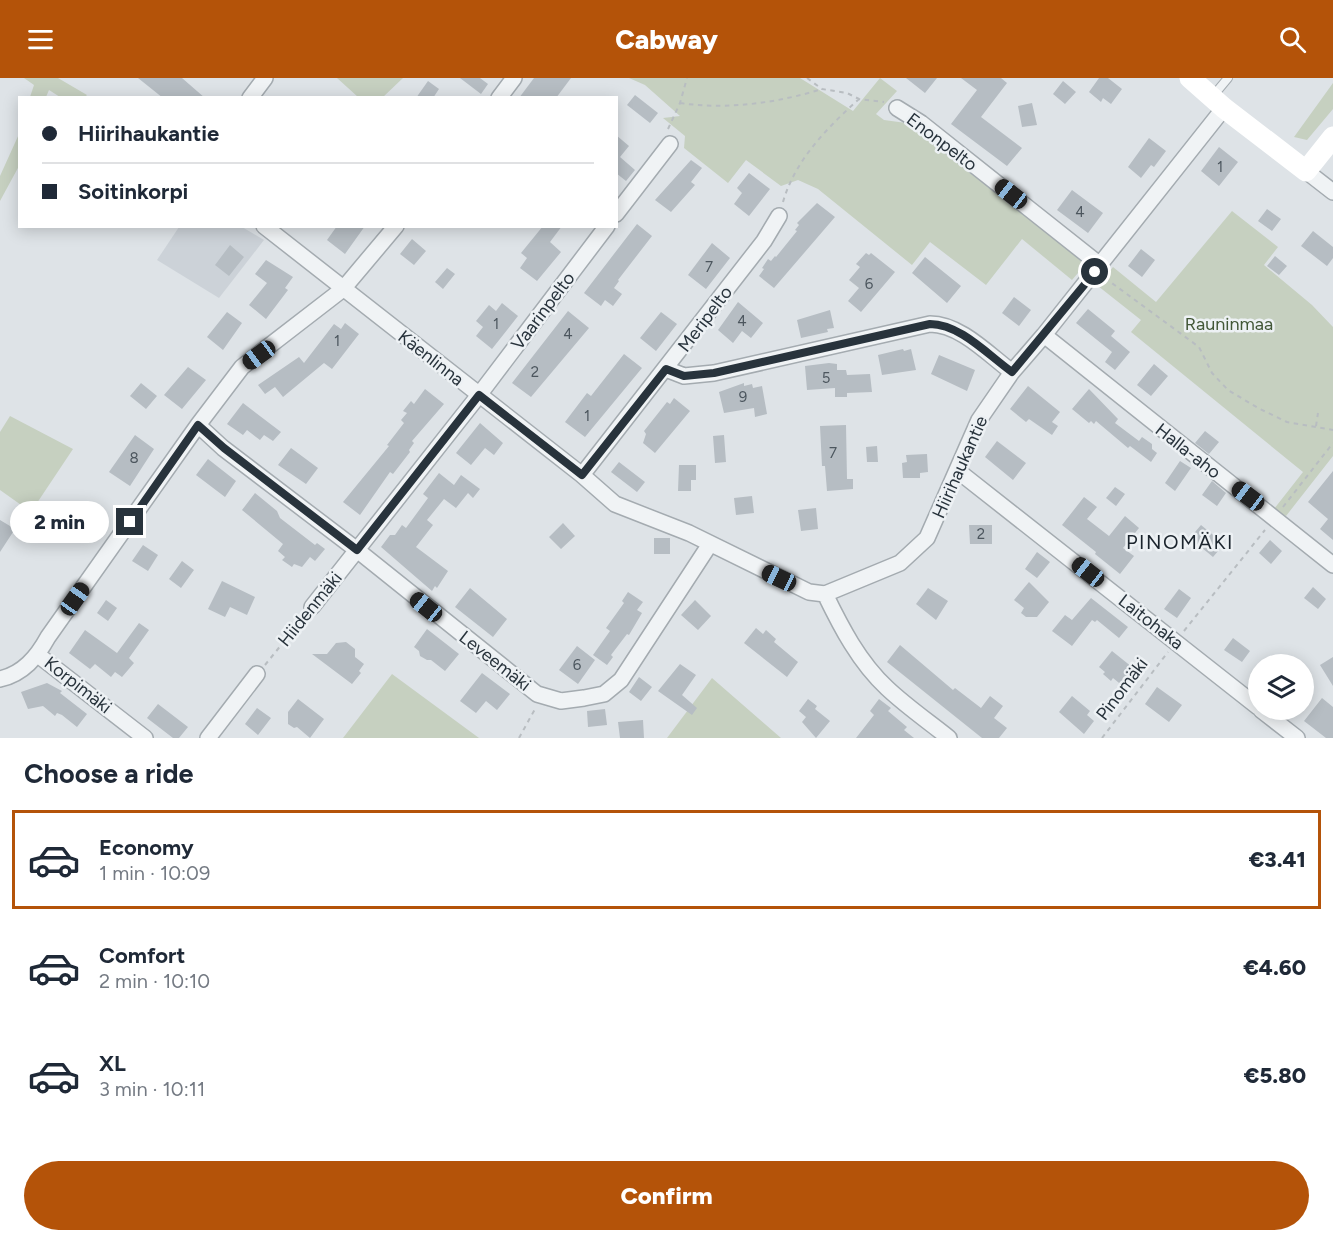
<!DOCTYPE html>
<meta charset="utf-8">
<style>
:root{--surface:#fff;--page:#f6f6f7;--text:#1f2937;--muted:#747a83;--line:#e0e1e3;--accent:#b45309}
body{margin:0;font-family:Figtree,sans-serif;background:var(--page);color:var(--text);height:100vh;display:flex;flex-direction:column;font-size:22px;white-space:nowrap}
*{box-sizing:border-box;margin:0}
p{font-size:20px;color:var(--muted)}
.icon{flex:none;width:33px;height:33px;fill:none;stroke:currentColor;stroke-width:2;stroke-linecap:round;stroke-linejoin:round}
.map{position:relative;height:660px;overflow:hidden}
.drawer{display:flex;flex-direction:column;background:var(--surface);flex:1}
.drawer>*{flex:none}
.top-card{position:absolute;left:18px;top:18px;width:600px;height:132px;border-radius:0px;box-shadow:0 3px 15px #0003;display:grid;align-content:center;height:132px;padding:0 24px;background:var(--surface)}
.buttons{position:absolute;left:1248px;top:576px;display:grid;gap:12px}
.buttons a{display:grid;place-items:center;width:66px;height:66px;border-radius:50%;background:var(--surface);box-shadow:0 3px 15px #0003;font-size:30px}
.end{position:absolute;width:27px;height:27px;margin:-14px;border:8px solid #28333c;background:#fff;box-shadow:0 0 0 3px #fff}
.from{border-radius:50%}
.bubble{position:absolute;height:42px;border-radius:21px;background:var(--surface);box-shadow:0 3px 15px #0003;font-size:20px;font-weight:800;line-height:42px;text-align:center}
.car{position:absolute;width:18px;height:36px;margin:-18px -9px;border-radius:8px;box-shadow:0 0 4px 2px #0007;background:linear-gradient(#222 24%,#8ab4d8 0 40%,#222 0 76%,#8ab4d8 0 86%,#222 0)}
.top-card b{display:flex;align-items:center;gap:21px;height:57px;font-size:22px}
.top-card b+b{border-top:2px solid var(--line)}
.top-card i{width:15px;height:15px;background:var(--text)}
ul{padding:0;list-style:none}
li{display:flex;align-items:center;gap:18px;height:99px;margin:0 12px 9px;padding:0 12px;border:3px solid transparent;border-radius:0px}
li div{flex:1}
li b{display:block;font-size:22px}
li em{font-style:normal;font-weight:800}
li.on{border-color:var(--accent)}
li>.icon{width:54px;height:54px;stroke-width:1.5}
h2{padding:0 24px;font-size:27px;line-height:72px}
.action{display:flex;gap:12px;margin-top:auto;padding:12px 24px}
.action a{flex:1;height:69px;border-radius:36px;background:var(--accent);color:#fff;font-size:24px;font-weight:800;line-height:69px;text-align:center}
header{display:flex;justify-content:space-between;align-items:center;height:78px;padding:0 24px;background:var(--accent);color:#fff;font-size:27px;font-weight:800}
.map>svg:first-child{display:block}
.built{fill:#ccd2d8}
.green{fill:#c6d0c0}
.building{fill:#b6bdc3}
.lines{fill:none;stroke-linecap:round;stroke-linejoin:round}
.lane-casing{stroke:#a4abb0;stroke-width:10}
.street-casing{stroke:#a4abb0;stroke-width:18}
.path{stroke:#b8bdc1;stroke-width:2;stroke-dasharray:4.5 4.5;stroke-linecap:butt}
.lane{stroke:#f0f3f5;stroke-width:8}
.street{stroke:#f0f3f5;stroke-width:15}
.secondary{stroke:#fff;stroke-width:21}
.route{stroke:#28333c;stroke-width:8}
.labels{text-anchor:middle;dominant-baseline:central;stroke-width:5;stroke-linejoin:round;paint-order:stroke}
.number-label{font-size:15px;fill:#4c565e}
.street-label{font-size:18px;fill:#28333c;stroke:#edf1f4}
.park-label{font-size:18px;fill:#425737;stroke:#edf1f4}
.neighbourhood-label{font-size:20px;letter-spacing:1.5px;fill:#1b242d;stroke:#edf1f4}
</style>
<header><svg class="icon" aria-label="menu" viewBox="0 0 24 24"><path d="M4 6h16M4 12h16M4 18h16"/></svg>Cabway<svg class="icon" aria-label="search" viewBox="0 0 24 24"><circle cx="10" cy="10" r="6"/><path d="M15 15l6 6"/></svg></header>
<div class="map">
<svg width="1333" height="660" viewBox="0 0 1333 660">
<rect width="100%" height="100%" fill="#dee3e7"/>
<!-- built -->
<path class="built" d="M179 149H242L264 162 219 220 157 182Z"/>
<!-- green -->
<path class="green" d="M24 0H58L87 17 85 19H60L49 12 46 19H30L34 7Z
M337 0H403L382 20 358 19Z
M629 0H800L853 33 880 0 897 13 876 36 884 42 906 45 1078 179 1084 188 1072 202 1022 161 986 207 930 164 912 187 818 111 798 102 781 108 746 82 728 105 684 70 685 58 663 40 680 38 645 7Z
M1333 5V31L1307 62 1294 59Z
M19 56V88L0 123V98Z
M1232 133 1278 169 1264 187 1312 227 1333 249V378L1286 438 1274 431 1303 394 1131 254 1141 242 1098 208 1113 189 1156 224Z
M10 338 73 371 31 434 0 412V354Z
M392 596 479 660H343Z
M712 600 781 660H667Z"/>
<!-- building -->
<path class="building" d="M138 0H182L205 20H163Z
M460 0H480L488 6 481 16Z
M534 0H571L556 20H519Z
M906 0H937L925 15Z
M961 0H1001L1007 5 981 39 1022 70 1007 88 951 46 977 12Z
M1099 0H1108L1122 11 1111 26 1103 20 1101 24 1089 14Z
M428 3 439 11 433 20H416Z
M1063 3 1076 14 1065 26 1053 16Z
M635 17 658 35 650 45 627 27Z
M1032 25 1037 47 1022 49 1018 28Z
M616 57 629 68 620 79 635 92 626 103 616 95Z
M1149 60 1166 73 1154 89 1151 87 1141 100 1128 89Z
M1219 69 1238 84 1219 108 1201 93Z
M691 82 702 90 691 104 695 107 671 134 655 122Z
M749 95 770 111 749 138 734 126 742 115 737 110Z
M1072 112 1103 135 1088 155 1057 132Z
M817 125 835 139 774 210 759 198 764 191 762 190 768 181 771 183 775 178 776 179 797 153 795 152 799 147 797 145Z
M1267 131 1281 141 1272 153 1258 143Z
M637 146 652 158 618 202 619 203 614 210 622 216 613 228 605 222 601 228 584 215Z
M337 148H365L345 176 327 162Z
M543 148H562L550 164 561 174 537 203 520 190 527 180 521 175Z
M1313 153 1333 169V180L1327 188 1301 168Z
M412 161 426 173 414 187 400 176Z
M712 165 730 180 706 211 688 197Z
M230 167 244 179 229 198 215 187Z
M1141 171 1155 182 1142 199 1128 188Z
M866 175 869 177 871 175 895 194 861 234 848 223 859 210 849 202 860 189 856 186Z
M1275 178 1287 188 1279 197 1267 188Z
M925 179 961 208 947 225 912 195Z
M266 182 293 199 285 210 288 212 266 241 249 227 267 205 255 196Z
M447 190 455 196 443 211 435 204Z
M1014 219 1031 232 1019 248 1002 235Z
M738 224 763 245 751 260 742 253 733 265 718 252Z
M502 225 518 238 492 271 476 258 483 249 476 243 489 227 496 233Z
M1088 231 1115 253 1111 258 1130 274 1115 292 1105 284 1112 274 1076 245Z
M830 232 834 250 827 251 828 254 801 260 797 242Z
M568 233 589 250 531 319 512 305Z
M227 234 242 245 223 272 207 259Z
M661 234 677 246 656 273 640 260Z
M345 245 359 256 332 291 324 285 283 319 275 309 265 316 258 307 299 279 304 285 334 246 341 251Z
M903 271 904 273 911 271 916 292 882 297 878 277Z
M624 276 642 290 585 359 565 344 587 315 591 318Z
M939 277 975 292 967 313 931 296Z
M829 285 837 286V292H846L847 297 870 296 872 314 847 315V319H835V310L807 312 805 288Z
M1154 286 1168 298 1151 318 1137 307Z
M188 289 206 302 182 331 164 317Z
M141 305 157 318 146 331 130 318Z
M744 305V308L752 306 753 310 762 308 767 336 755 339 754 330 724 335 719 314Z
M1028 308 1060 334 1052 344 1058 348 1052 357 1029 341 1026 344 1010 331Z
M425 311 444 326 412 363 414 365 409 372 410 374 393 396 390 394 360 437 343 424 389 368 387 367 404 345 401 342 407 335 403 333 411 323 414 326Z
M1089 311 1118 341 1115 345 1139 363 1142 359 1152 366V371L1157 375 1151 384 1130 368 1128 370 1096 343 1094 346 1091 343 1089 345 1072 331Z
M674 320 690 333 655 375 643 365 646 356 644 353 667 324 670 326Z
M243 325 281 354 273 363 264 357 260 362 247 352 243 357 227 346Z
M480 345 503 365 494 377 485 370 471 387 456 375Z
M846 347 847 401H853V411L827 413 825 388H822L820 348Z
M1205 353 1219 364 1209 376 1195 365Z
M135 357 154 371 130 408 109 394Z
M724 357 726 384 715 385 713 358Z
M997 363 1026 385 1013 402 985 379Z
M877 368 878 384H867L866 369Z
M291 370 318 390 306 406 278 387Z
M927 376 928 394 920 395V400H903L902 385 907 384 906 377Z
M208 381 236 403 225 419 196 397Z
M1180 383 1191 390 1175 413 1165 405Z
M619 384 645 404 637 414 611 394Z
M679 387H696V402H691V413H678Z
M1333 393V462L1320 451 1328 441 1308 424Z
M439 395 454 407 461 397 480 411 473 420 468 415 456 430 444 421 427 442 433 447 416 469 448 493 437 510 435 508 432 513 381 469 390 457H395L402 447 406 450 428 420 423 416Z
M1212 403 1226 415 1217 428 1202 417Z
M1115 409 1125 416 1116 428 1106 420Z
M255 415 277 433 280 440 315 467 317 465 325 471 315 483 310 479 302 489 294 486 292 489 282 482 285 479 278 473 283 466 242 432Z
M752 418 754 435 736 437 734 420Z
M1084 419 1097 429 1087 441 1109 458 1125 438 1139 450 1123 470 1134 478 1120 496 1095 476 1096 474 1062 447Z
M74 424 93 438 83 453 76 448 74 451 63 443Z
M816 430 818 451 801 453 798 432Z
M0 442 15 451 0 474Z
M563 445 575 458 561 471 549 459Z
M969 447H992V466H970Z
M1201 447 1224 466 1213 479 1190 460Z
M654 460H670V476H654Z
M1270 462 1282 473 1271 486 1259 475Z
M143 467 158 477 148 493 132 483Z
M1037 474 1050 484 1037 500 1025 491Z
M182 483 194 492 181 510 169 501Z
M222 503 255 519 247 537 230 529 225 539 208 531Z
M1029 504 1049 524 1037 539H1026L1021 535 1024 530 1014 522Z
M1313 509 1326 521 1318 531 1304 520Z
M470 510 507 541 493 559 455 529Z
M928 510 948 523 936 542 916 526Z
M1179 511 1191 520 1177 540 1164 531Z
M628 514 643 524 637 532 642 535 629 557 627 556 611 577 613 579 607 587 593 577 610 553 606 550 624 525 622 523Z
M1091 520 1128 549 1119 560 1097 542 1095 544 1092 542 1072 568 1052 553 1065 537 1072 542Z
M106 522 117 530 108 543 97 535Z
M695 522 711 538 698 552 681 537Z
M139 545 149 552 129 580 134 585 122 599 115 594 111 599 95 586 90 591 69 575 85 552 117 575Z
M756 550 763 556 766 552 776 561 774 564 798 584 787 599 744 565Z
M427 551 459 576 445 593 431 582H427L420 578 419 573 414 569Z
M1233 560 1250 573 1242 584 1224 572Z
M346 564 355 571V579L364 586 359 593 361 595 352 606 312 576H327L336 565Z
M900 567 953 612 955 610 981 630 990 618 1003 628 994 640 1007 650 999 660H982L887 584Z
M577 568 595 582 578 606 559 592Z
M1112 573 1137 593 1124 609 1113 600 1111 603 1103 596 1105 594 1099 589Z
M1333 579V608L1320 587Z
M680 586 696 597 682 617 697 630 692 637 658 613Z
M482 595 510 616 497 632 486 623 476 635 460 623Z
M639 599 652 609 641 623 629 614Z
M47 605 62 613 60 615 87 636 77 649 62 637 57 635 55 638 43 628 28 631 21 614Z
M1157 609 1182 627 1169 644 1145 626Z
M1072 618 1090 633 1087 637 1094 643 1084 656 1059 634Z
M1322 620 1333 629V660H1326L1304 643Z
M298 621 324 641 310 660 297 649 294 650 288 646V634Z
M808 621 817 628 815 631 830 643 816 660 802 644 806 639 799 633Z
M879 621 891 630 888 633 907 649 904 652 914 660H856L874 637 870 633Z
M158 626 188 649 179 660H173L147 640Z
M257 630 271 640 258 657 245 646Z
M605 631 607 647 588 649 587 633Z
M643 642 644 660H620L618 644Z"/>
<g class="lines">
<!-- lane casing -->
<g class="lane-casing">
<path id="lane" d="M1213 18 1228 0"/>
</g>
<!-- street casing -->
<g class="street-casing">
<path id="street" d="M250 20 265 0
M499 20 514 0
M897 30 921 45 1100 187
M1306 93 1333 114
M616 136 670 66
M264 148 582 397 615 426 689 455 809 514 825 516 900 485 927 460 979 342 1012 294 1044 257 1224 30
M1044 257 1333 487
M666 291 684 298 714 295 930 246C960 246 988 276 1012 294
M198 347 223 370 357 472 537 616 561 623 584 620 604 616 621 602 710 466
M958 393 1258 629
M582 397 764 163 779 138
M825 516C841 549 859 584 887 610 906 628 929 644 949 660
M312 529 479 317 607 148
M38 577 145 660
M0 601C23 596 37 579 48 559L198 347 242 289 343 211 396 148
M1261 632 1297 660
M208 660 257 596"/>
</g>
<!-- path -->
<path class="path" d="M807 0 822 11 847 15 859 21 884 24
M680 25C727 32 777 25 822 11
M668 51 680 25 687 0
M783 124C795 82 827 50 859 21
M1105 200 1199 269 1212 295 1228 312 1258 330 1287 344 1333 352
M1316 348 1318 335
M1283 429 1333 365
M1184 553 1265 452
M265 587 303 540
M519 660 535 631
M1102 660 1168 574"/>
<!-- lane -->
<use href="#lane" class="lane"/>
<!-- street -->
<use href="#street" class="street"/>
<!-- secondary -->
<path class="secondary" d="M1190 0 1224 30 1306 93 1333 59"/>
</g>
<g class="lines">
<!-- route -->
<path class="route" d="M130 444 198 347 224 370 357 472 479 317 582 397 666 291 684 298 714 295 930 246C960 246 988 277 1012 294L1095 194"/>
</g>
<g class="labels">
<!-- number labels -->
<g class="number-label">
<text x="1220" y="89">1</text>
<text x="1080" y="134">4</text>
<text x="709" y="189">7</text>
<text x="869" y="206">6</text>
<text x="742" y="243">4</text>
<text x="496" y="246">1</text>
<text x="568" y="256">4</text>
<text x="337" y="263">1</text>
<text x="535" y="294">2</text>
<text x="826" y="300">5</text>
<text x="743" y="319">9</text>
<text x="587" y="338">1</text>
<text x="833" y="375">7</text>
<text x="134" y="380">8</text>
<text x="981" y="456">2</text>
<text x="577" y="587">6</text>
</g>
<!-- street labels -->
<g class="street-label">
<text transform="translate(942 64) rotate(37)">Enonpelto</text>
<text transform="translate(543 233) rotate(-53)">Vaarinpelto</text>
<text transform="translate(705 241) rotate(-53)">Meripelto</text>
<text transform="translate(431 280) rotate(38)">Käenlinna</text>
<text transform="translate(1188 373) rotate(38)">Halla-aho</text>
<text transform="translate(960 389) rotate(-66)">Hiirihaukantie</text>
<text transform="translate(310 531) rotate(-51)">Hiidenmäki</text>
<text transform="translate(1151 544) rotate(38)">Laitohaka</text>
<text transform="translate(495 583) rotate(38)">Leveemäki</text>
<text transform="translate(78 607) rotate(38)">Korpimäki</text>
<text transform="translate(1122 611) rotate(-53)">Pinomäki</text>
</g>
<!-- park labels -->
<g class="park-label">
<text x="1229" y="246">Rauninmaa</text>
</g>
<!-- neighbourhood labels -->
<g class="neighbourhood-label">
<text x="1180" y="464">PINOMÄKI</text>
</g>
</g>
</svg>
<div class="buttons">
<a><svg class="icon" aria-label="layers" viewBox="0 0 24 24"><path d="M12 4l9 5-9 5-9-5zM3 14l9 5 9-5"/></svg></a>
</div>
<i class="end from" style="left:1095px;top:194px"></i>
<i class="end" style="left:130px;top:444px"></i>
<div class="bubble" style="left:10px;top:423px;width:99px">2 min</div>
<i class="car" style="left:1011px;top:116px;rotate:308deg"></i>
<i class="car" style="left:259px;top:277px;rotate:234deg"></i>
<i class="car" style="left:1248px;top:418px;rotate:307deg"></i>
<i class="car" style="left:1088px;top:494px;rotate:308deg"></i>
<i class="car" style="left:779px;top:500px;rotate:295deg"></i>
<i class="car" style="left:75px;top:521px;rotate:35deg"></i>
<i class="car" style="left:426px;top:529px;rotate:309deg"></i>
<div class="top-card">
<b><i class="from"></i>Hiirihaukantie</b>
<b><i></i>Soitinkorpi</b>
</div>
</div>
<section class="drawer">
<h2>Choose a ride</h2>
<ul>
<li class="on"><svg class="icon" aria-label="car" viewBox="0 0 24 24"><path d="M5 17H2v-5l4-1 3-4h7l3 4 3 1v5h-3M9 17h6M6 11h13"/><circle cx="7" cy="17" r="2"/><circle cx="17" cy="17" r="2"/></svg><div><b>Economy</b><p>1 min · 10:09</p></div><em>€3.41</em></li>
<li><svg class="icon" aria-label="car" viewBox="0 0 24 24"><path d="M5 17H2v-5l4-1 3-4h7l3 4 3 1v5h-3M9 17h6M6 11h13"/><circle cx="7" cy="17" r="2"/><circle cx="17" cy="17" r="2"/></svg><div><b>Comfort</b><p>2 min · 10:10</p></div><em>€4.60</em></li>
<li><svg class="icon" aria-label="car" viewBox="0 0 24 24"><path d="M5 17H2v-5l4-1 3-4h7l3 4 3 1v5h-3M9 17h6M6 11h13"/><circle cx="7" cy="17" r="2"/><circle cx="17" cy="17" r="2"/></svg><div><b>XL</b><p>3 min · 10:11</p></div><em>€5.80</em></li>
</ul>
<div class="action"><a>Confirm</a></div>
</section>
